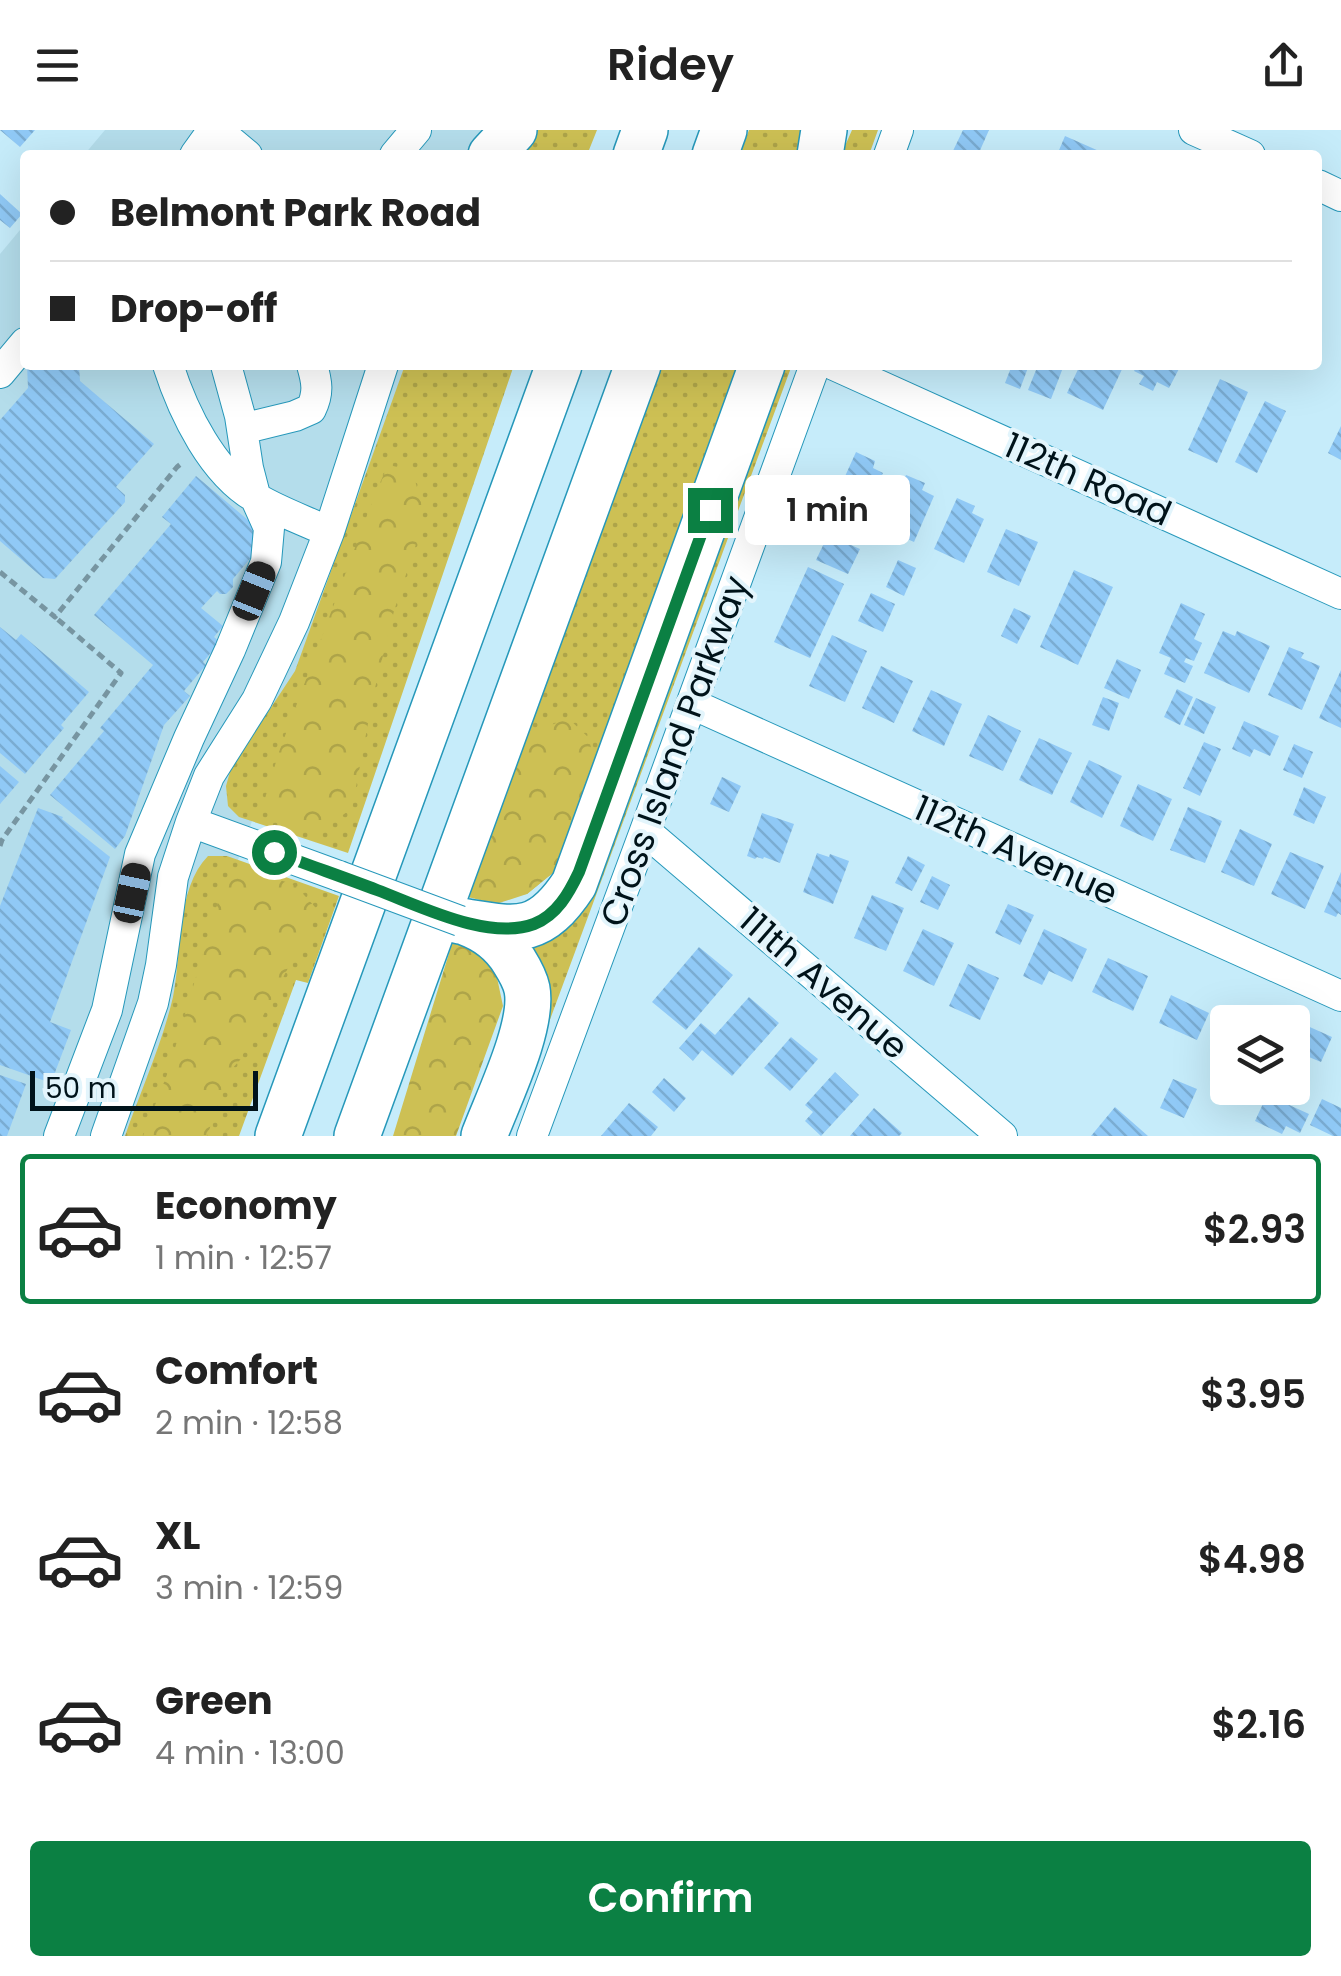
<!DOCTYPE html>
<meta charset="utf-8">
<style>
:root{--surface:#fff;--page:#f2f2f2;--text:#222;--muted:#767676;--line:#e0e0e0;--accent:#0b8043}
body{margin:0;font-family:Poppins,sans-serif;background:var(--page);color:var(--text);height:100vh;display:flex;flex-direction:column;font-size:38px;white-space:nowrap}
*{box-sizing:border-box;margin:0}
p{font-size:32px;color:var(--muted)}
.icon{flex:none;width:55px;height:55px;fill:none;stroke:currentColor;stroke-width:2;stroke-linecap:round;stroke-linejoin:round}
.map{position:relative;height:1006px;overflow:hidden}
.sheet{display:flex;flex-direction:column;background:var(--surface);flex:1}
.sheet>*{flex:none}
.guide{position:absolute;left:20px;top:20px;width:1302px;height:220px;border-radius:10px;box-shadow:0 10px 40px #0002;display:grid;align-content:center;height:220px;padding:0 30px;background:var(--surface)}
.tools{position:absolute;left:1210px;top:875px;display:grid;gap:20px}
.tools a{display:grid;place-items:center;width:100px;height:100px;border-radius:10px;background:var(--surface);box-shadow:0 10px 40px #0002;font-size:50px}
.scale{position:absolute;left:30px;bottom:25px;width:228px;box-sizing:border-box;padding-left:10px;border:5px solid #00131a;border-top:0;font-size:28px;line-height:35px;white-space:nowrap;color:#00131a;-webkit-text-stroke:8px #e3f5fc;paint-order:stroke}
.end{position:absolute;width:45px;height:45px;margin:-22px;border:12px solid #0b8043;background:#fff;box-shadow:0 0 0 5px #fff}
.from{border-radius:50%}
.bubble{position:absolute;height:70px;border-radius:10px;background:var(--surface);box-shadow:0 10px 40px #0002;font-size:32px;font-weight:600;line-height:70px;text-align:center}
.car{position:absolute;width:30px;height:60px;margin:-30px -15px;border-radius:12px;box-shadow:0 0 8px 2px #0007;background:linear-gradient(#222 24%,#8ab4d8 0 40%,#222 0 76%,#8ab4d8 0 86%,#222 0)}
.guide b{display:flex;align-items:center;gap:35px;height:95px;font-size:38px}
.guide b+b{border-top:2px solid var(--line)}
.guide i{width:25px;height:25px;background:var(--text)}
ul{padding:18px 0 0;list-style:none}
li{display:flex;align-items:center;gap:30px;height:150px;margin:0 20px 15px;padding:0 10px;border:5px solid transparent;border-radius:10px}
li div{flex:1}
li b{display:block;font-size:38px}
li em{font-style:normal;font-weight:600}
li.selected{border-color:var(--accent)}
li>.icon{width:90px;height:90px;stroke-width:1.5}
.primary-button{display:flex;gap:20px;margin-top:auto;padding:20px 30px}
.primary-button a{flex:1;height:115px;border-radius:10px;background:var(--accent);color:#fff;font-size:40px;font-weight:600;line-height:115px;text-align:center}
header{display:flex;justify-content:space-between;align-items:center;height:130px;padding:0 30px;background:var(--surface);font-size:45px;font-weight:600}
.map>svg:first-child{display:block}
.built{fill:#b4ddeb}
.grass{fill:url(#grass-dots)}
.forest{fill:url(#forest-crowns)}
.building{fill:url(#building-back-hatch)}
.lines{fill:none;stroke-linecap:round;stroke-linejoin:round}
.minor-casing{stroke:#2698ba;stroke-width:32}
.highway-casing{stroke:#2698ba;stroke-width:48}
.path{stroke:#7795a1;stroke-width:5;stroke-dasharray:8 5;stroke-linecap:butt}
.minor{stroke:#fff;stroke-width:30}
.highway{stroke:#fff;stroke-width:45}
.minor-bridge-casing{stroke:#2698ba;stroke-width:32;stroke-linecap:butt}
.minor-bridge{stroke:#fff;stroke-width:30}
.route{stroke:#0b8043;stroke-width:12}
.labels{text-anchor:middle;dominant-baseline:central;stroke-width:8;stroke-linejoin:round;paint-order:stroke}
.street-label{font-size:35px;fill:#00131a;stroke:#e3f5fc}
</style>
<header><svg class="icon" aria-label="menu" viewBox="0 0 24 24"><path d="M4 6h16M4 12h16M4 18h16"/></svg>Ridey<svg class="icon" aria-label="share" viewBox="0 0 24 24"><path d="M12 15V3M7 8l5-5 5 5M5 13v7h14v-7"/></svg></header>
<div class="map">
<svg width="1341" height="1006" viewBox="0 0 1341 1006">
<defs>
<pattern id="grass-dots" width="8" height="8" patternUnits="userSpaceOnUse" patternTransform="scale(2.5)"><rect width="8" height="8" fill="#cdc054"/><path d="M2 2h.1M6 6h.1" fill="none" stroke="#aea449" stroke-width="1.8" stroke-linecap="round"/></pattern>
<pattern id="forest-crowns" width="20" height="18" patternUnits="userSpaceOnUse" patternTransform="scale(2.5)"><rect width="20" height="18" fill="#cdc054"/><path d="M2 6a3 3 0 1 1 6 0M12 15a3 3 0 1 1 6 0" fill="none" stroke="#aea449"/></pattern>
<pattern id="building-back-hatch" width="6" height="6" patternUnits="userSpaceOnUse" patternTransform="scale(2.5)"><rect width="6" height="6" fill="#90c9f6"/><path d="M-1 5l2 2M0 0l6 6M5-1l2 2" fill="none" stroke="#7aacd2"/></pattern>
</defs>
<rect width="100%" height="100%" fill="#c6ecfa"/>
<!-- built -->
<path class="built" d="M105 0H501L492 25H84Z
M25 94V235H417L138 1006H0V124Z"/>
<!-- grass -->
<path class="grass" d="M538 0H597L587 25H516Z
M749 0H804L802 25H740Z
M852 0H878L869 25H841Z
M405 235H514L348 723 239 687 228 676 226 656 231 638 295 541Z
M663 235H737L554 742 527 764 468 767Z
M779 235H792L507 1006 525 814Z
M208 726H227L339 766 308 853 296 850 239 1006H125C141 960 162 914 173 867 182 824 176 758 208 726Z"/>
<!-- forest -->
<path class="forest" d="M388 335 412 340 422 375 417 411 394 481 374 562 352 678 322 701 293 699 263 675 279 622 375 364Z
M568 588 589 608 594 634 554 742 527 764 496 774 468 767 522 618 549 596Z
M240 737 295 755 315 777 310 807 288 838 240 930 230 941 207 1006H143L168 942 220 765Z
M454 807 466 811 495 838 503 876 456 1006H393Z"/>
<!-- building -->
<path class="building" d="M0 0H35L20 17Z
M963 0H989L978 25H951Z
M1065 6 1099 21 1097 25H1057Z
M0 64 22 84 10 98 0 90Z
M27 235H79L80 251 154 314 116 357 125 365V372L55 449 43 448 0 411V290L28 258Z
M1012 235H1029L1020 259 1005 253Z
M1038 235H1064L1051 269 1028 260Z
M1080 235H1124L1103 280 1067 263Z
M1137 235H1181L1169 258 1157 252 1153 261 1139 254 1144 246 1134 241Z
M1220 249 1248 262 1217 333 1188 320Z
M1265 271 1286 281 1257 343 1235 332Z
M1341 296V330L1328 323Z
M856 322 875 331 873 338 883 343 862 388 832 375Z
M906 345 925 353 922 360 934 366 914 412 883 398Z
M196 346 268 407 233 449V457L226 464H220L217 461 201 478 223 496 214 507 220 512 203 532 206 535 184 561 190 566 164 595 125 706 115 719 50 665 104 601 100 598 153 535 94 485 171 394 162 387Z
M957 368 975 376 972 383 984 389 964 433 934 419Z
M1006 399 1038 412 1019 456 987 442Z
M828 405 860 419 848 444 816 430Z
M898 430 916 438 904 466 886 457Z
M808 437 844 454 810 528 774 512Z
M1074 440 1113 457 1078 535 1040 517Z
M871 463 895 474 883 502 858 491Z
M1181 473 1205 484 1194 509 1202 513 1194 531 1186 528 1184 532 1193 536 1185 553 1164 544 1171 528 1159 523Z
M1014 478 1031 486 1017 514 1001 506Z
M0 497 16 510 21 504 89 562 61 595 64 598 25 644 0 623Z
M1223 501 1235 506 1237 501 1270 516 1249 563 1204 543Z
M832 505 867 521 845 572 809 556Z
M1289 517 1304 523 1301 528 1320 536 1302 580 1268 565Z
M1117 529 1141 540 1129 569 1104 558Z
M881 536 913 551 894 593 862 578Z
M1341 540V598L1319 588Z
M1177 559 1193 567 1180 595 1164 587Z
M931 560 962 574 944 616 912 601Z
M1103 567 1119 573 1109 601 1092 595Z
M1196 568 1216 577 1204 604 1184 595Z
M988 585 1021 601 1003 641 969 626Z
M1244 591 1279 606 1270 626 1254 619 1250 627 1232 619Z
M1039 608 1072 623 1052 665 1019 650Z
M1204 612 1221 619 1200 666 1183 658Z
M1294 614 1313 622 1302 648 1283 640Z
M1089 630 1122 646 1102 688 1070 672Z
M0 636 19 652 0 674Z
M722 647 741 656 729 682 710 674Z
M1138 654 1172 669 1153 711 1120 696Z
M1304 657 1326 667 1314 694 1293 685Z
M1188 677 1222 691 1205 733 1170 720Z
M38 678 63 687 62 689 110 727 50 892 71 900 51 953 0 935V776Z
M762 683 794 694 780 733 764 727 763 729 757 727 755 729 747 726Z
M1240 699 1272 714 1254 756 1221 742Z
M1290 722 1324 736 1305 779 1271 764Z
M817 723 829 727 830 724 849 731 833 774 803 762Z
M908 726 925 735 912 761 895 753Z
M1341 742V785L1338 783 1336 787 1324 782Z
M932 746 950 755 938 780 920 772Z
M872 765 904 778 886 821 854 808Z
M1008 774 1034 785 1020 815 995 803Z
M923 799 954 813 934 856 903 841Z
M1044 799 1087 819 1072 852 1049 841 1042 855 1023 846Z
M699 817 733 845 686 900 652 872Z
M1108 828 1148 846 1133 881 1092 862Z
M968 834 999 848 980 890 949 876Z
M1171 865 1209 883 1197 910 1159 893Z
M749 867 779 893 732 946 702 920 693 931 679 918 701 893 715 905Z
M1292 889 1332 907 1321 932 1292 920Z
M791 907 818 929 790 961 764 938Z
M835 942 859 965 821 1006 805 991 813 982 805 975Z
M0 945 26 954 7 1006H0Z
M664 948 686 968 674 982 652 962Z
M1173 949 1197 959 1184 988 1160 978Z
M1267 965 1309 984 1300 1003 1286 996 1282 1004 1255 991Z
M1322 969 1341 978V1006H1333L1310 995Z
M629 973 658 997 651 1006H601Z
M1115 977 1148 1006H1091Z
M874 978 902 1003 899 1006H850Z"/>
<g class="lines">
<!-- minor casing -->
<g class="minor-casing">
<path id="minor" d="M217 0 247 25
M1194 0 1250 25
M195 25 213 0
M395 25 416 0
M889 25 898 0
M1318 55 1341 66
M168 235C183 282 213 345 258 369 280 382 306 391 329 402
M834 235 1341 464
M0 243 25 213
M242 299 295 286 311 279C319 263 317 252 312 235
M692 574 1341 866
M191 692 339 746
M645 701 1002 1006
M59 1006 107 880 140 724 189 608 230 520 266 432 269 398 256 369 248 338 240 286 226 235
M106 1006 153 873 161 835 173 747 191 692 209 646 257 570 294 492 329 402 383 235
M532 1006 645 701 815 235"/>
</g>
<!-- highway casing -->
<g class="highway-casing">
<path id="highway" d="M491 25 514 0
M636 25 645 0
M715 25 724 0
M820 25 824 0
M460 791C517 800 539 807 574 754L762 235
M467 793C486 800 503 813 514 831 519 839 525 849 527 859 534 896 498 969 484 1006
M278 1006 559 235
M357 1006 638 235"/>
</g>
<!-- path -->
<path class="path" d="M0 442 55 487 177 337 182 333
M0 716 2 710 121 543 55 487"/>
<!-- minor -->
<use href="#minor" class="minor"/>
<!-- highway -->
<use href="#highway" class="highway"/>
<!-- minor-bridge casing -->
<g class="minor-bridge-casing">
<path id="minor-bridge" d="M339 746 460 791"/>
</g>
<!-- minor-bridge -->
<use href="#minor-bridge" class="minor-bridge"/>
</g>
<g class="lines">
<!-- route -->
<path class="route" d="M274 722C308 735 343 747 377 760 420 776 488 811 534 794 557 785 569 763 579 742L710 380"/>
</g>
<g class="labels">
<!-- street labels -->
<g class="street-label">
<text transform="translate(1088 349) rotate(24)">112th Road</text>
<text transform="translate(674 621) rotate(-70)">Cross Island Parkway</text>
<text transform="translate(1016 720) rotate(24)">112th Avenue</text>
<text transform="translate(824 853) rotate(41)">111th Avenue</text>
</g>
</g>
</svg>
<div class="tools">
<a><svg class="icon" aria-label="layers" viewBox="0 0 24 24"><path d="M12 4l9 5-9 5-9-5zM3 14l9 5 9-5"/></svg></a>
</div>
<div class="scale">50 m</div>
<i class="end from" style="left:274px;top:722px"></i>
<i class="end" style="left:710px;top:380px"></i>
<div class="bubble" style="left:745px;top:345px;width:165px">1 min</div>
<i class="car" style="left:254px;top:461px;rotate:22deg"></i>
<i class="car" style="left:132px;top:763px;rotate:12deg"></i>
<div class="guide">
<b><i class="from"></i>Belmont Park Road</b>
<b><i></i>Drop-off</b>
</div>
</div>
<section class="sheet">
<ul>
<li class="selected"><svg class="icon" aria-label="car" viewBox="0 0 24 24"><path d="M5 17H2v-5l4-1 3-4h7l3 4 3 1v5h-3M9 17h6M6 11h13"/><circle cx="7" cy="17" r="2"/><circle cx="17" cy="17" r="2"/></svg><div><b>Economy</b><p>1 min · 12:57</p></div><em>$2.93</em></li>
<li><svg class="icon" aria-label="car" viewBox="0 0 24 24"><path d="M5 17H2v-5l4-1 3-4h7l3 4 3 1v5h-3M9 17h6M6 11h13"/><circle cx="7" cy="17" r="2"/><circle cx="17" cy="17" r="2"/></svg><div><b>Comfort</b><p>2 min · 12:58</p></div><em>$3.95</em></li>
<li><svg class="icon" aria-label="car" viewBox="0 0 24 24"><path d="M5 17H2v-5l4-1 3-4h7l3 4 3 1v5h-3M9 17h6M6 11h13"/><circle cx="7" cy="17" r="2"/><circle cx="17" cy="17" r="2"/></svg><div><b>XL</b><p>3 min · 12:59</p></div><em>$4.98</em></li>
<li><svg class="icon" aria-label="car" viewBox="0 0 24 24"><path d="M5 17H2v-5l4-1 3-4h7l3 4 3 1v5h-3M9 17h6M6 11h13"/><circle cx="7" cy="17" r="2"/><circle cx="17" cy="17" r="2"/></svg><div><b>Green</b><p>4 min · 13:00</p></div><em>$2.16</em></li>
</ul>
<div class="primary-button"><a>Confirm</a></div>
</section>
